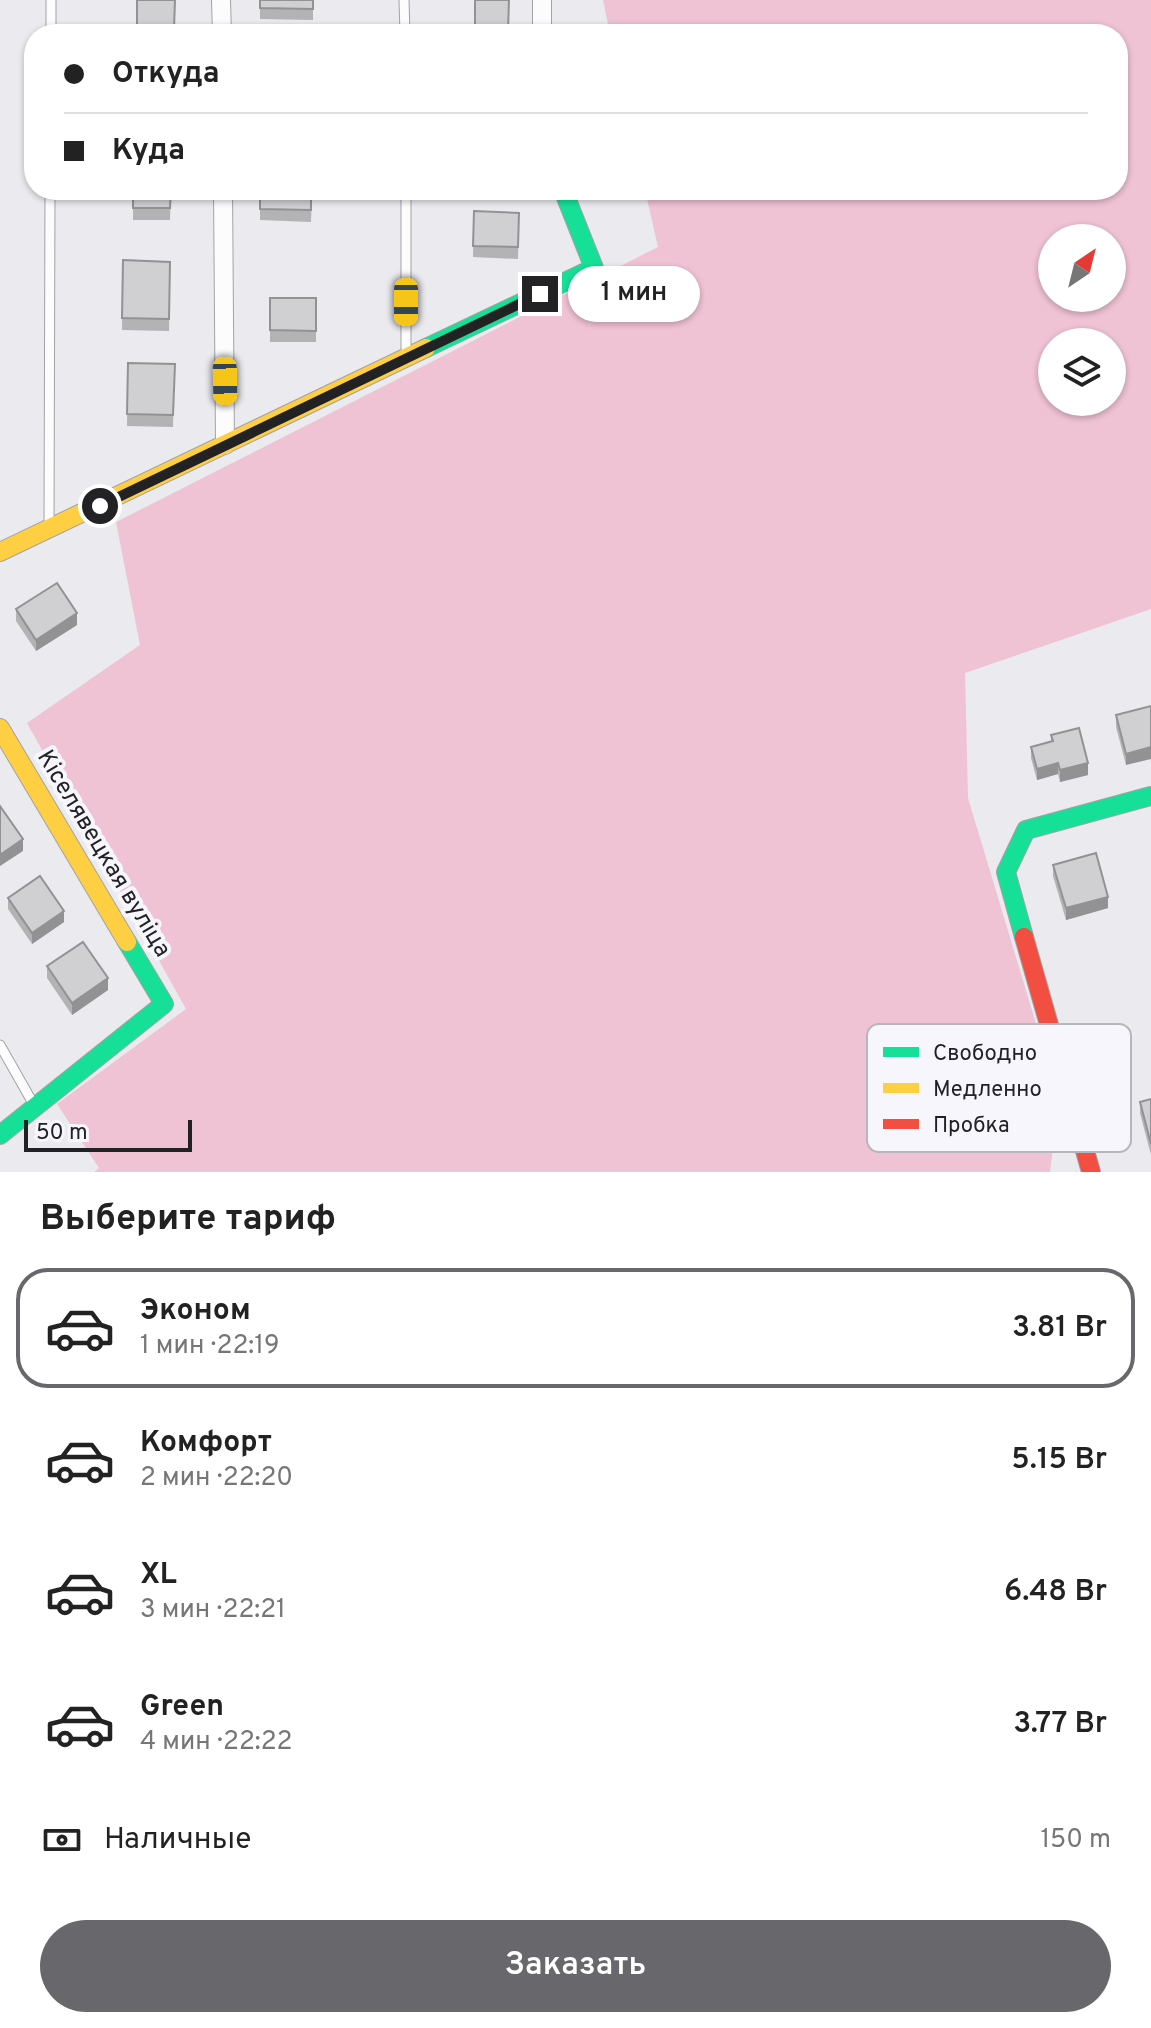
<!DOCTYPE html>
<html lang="ru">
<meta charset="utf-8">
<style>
:root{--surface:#fff;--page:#f6f6f6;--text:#222;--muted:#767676;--line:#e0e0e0;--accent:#68676b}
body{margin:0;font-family:Overpass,sans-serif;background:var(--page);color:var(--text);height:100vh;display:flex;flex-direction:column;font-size:30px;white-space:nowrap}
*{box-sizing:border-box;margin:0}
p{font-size:26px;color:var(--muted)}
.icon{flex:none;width:44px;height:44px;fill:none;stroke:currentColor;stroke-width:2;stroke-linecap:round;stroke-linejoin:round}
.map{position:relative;height:1172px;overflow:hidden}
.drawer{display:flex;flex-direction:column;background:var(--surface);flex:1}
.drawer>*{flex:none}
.banner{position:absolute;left:24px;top:24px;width:1104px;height:176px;border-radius:32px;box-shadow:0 2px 6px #0004;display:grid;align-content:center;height:176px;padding:0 40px;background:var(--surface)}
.needle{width:52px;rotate:35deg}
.controls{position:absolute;left:1038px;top:224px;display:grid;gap:16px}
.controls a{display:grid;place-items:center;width:88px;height:88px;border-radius:50%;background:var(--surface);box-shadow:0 2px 6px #0004;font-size:40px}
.scale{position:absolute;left:24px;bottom:20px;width:168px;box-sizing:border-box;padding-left:8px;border:4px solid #222124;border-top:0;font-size:22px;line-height:28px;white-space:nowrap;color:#222124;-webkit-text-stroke:6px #f7f6fd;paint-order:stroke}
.end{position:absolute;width:36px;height:36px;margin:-18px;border:10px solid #222124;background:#fff;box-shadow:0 0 0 4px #fff}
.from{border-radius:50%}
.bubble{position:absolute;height:56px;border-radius:28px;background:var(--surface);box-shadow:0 2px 6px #0004;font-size:26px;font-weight:600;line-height:56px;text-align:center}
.car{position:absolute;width:24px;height:48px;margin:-24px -12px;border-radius:10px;box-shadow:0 0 6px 2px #0007;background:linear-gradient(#f5c518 24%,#345 0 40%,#f5c518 0 76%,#345 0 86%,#f5c518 0)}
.banner b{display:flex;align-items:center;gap:28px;height:76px;font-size:30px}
.banner b+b{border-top:2px solid var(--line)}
.banner i{width:20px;height:20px;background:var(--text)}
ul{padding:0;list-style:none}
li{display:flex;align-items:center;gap:24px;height:120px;margin:0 16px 12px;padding:0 24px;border:4px solid transparent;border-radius:32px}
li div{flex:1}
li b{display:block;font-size:30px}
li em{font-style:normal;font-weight:600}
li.selected{border-color:var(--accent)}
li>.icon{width:72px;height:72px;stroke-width:1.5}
h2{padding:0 40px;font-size:36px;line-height:96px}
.pay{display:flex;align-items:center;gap:20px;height:88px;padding:0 40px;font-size:30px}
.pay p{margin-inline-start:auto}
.button{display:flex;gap:16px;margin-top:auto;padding:16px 40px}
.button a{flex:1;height:92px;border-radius:48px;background:var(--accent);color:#fff;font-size:32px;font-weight:600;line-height:92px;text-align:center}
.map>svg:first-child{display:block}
.green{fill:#efc2d4;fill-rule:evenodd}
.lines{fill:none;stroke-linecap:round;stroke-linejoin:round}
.lane-casing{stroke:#a3a2a6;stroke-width:11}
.street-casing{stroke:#a3a2a6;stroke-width:20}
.fast-casing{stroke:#a3a2a6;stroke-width:20}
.slow-casing{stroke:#a3a2a6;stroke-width:20}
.jam-casing{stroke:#a3a2a6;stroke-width:20}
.lane{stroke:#fcfcfd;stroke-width:9}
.street{stroke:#fcfcfd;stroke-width:18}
.fast{stroke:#16e098;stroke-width:18}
.slow{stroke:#ffcf43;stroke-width:18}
.jam{stroke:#f24e42;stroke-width:18}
.wall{fill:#b3b3b5}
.shaded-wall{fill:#929294}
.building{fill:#d0d0d3;stroke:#929294;stroke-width:2}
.route{stroke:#222124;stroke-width:10}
.labels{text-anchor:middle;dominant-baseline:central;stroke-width:8;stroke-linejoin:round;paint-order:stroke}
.street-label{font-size:24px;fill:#222124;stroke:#f7f6fd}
.key{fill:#f7f6fd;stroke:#b7b6bc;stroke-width:2}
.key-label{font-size:22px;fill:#222124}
</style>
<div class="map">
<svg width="1151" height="1172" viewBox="0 0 1151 1172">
<rect width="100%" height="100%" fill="#ebeaef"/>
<!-- green -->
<path class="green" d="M603 0H1151V609L965 673 968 798 1059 1100 1050 1172H94L99 1168 57 1104 186 1009 27 723 140 645 116 522 658 247 645 190H1118V34H610ZM1052 238H1112V298H1052ZM1052 342H1112V402H1052Z"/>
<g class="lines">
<!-- lane casing -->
<g class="lane-casing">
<path id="lane" d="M404 0 405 34
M51 34V0
M406 190V355
M49 527 50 190
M0 1045 34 1105"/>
</g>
<!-- street casing -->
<g class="street-casing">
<path id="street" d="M221 0 222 34
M542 34V0
M223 190 225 445"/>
</g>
<!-- fast casing -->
<g class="fast-casing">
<path id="fast" d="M426 348 594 268 563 190
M1024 937 1006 872 1026 830 1151 796
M0 1135 164 1004 127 942"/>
</g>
<!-- slow casing -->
<g class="slow-casing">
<path id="slow" d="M0 552 426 348
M0 728 127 942"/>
</g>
<!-- jam casing -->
<g class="jam-casing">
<path id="jam" d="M1024 937 1091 1172"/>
</g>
<!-- lane -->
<use href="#lane" class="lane"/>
<!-- street -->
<use href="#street" class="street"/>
<!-- fast -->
<use href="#fast" class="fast"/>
<!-- slow -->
<use href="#slow" class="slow"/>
<!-- jam -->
<use href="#jam" class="jam"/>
</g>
<!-- wall -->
<path class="wall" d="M137 0H175L174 34H137Z
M260 0H313V20L260 19Z
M475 0H509V34H475Z
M133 190H171L170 220H133Z
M260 190H312L311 222 260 220Z
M474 211 519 213 518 259 473 257Z
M123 260 170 262 169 331 122 330Z
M270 298H316V342H270Z
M128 363 175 364 173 427 127 426Z
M16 609 77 625 36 651 16 621Z
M1151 706 1126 765 1116 727V715Z
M1051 735 1088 775 1060 782 1058 774 1037 780 1031 758V747L1051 741Z
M1053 865 1108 908 1066 920 1053 876Z
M8 898 64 922 32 944 8 909Z
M47 966 108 990 72 1015 47 978Z
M1151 1099V1155L1140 1113V1102Z"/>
<!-- shaded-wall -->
<path class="shaded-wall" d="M77 613V625L36 651V640Z
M1151 747V759L1126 765V754Z
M1058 763V774L1037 780V769Z
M1088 763V775L1060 782V770Z
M23 839V851L0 866V855Z
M1108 897V908L1066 920V908Z
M64 911V922L32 944V933Z
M108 978V990L72 1015V1003Z"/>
<!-- building -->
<path class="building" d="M137 0H175L174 29 137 28Z
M260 0H313V9L260 8Z
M475 0H509L508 31 475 30Z
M133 190H171L170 208H133Z
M260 190H311V210L260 209Z
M474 211 519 213 518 247 473 246Z
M123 260 170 262 169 319 122 318Z
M270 298H316V331L270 330Z
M128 363 175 364 173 415 127 414Z
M57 583 77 613 36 640 16 609Z
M1151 706V747L1126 754 1116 715Z
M1079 728 1088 763 1060 770 1058 763 1037 769 1031 747 1053 741 1051 735Z
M0 806 23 839 0 855Z
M1096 853 1108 897 1066 908 1053 865Z
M40 876 64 911 32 933 8 898Z
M83 942 108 978 72 1003 47 966Z
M1151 1099V1144L1140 1102Z"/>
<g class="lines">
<!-- route -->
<path class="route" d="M100 506 540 294"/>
</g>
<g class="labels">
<!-- street labels -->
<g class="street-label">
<text transform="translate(103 854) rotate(59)">Кіселявецкая вуліца</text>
</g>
</g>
<!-- legend -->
<rect x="867" y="1024" width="264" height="128" rx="12" class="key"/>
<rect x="883" y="1047" width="36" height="10" fill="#16e098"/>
<rect x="883" y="1083" width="36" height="10" fill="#ffcf43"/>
<rect x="883" y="1119" width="36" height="10" fill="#f24e42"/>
<g class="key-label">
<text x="933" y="1060">Свободно</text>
<text x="933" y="1096">Медленно</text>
<text x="933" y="1132">Пробка</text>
</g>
</svg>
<div class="controls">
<a><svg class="needle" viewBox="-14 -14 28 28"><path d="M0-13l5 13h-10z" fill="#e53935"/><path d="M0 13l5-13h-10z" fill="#767676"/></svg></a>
<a><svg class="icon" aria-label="layers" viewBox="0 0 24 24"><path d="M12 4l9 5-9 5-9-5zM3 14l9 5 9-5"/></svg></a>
</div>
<div class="scale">50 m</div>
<i class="end from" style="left:100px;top:506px"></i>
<i class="end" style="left:540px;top:294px"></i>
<div class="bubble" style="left:568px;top:266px;width:132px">1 мин</div>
<i class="car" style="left:406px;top:302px;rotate:180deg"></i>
<i class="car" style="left:225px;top:381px;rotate:179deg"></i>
<div class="banner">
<b><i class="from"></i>Откуда</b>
<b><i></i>Куда</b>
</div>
</div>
<section class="drawer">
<h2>Выберите тариф</h2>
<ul>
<li class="selected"><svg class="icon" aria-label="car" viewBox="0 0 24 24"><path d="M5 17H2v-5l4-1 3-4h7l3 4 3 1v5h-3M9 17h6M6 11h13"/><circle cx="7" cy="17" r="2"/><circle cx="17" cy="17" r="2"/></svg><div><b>Эконом</b><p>1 мин · 22:19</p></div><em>3.81 Br</em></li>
<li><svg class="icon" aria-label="car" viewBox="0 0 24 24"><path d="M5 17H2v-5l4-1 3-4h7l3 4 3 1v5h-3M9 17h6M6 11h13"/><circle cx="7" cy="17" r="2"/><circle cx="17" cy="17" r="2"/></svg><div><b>Комфорт</b><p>2 мин · 22:20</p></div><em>5.15 Br</em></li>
<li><svg class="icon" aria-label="car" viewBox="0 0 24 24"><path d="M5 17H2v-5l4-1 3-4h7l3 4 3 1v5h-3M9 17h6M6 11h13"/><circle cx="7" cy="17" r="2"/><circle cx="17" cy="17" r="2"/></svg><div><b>XL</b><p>3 мин · 22:21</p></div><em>6.48 Br</em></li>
<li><svg class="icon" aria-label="car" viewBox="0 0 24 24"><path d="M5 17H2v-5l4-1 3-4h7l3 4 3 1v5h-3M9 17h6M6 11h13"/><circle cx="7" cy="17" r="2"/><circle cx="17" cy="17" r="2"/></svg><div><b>Green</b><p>4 мин · 22:22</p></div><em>3.77 Br</em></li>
</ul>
<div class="pay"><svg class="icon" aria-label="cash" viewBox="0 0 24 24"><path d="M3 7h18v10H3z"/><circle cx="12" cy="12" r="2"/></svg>Наличные<p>150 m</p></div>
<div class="button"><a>Заказать</a></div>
</section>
